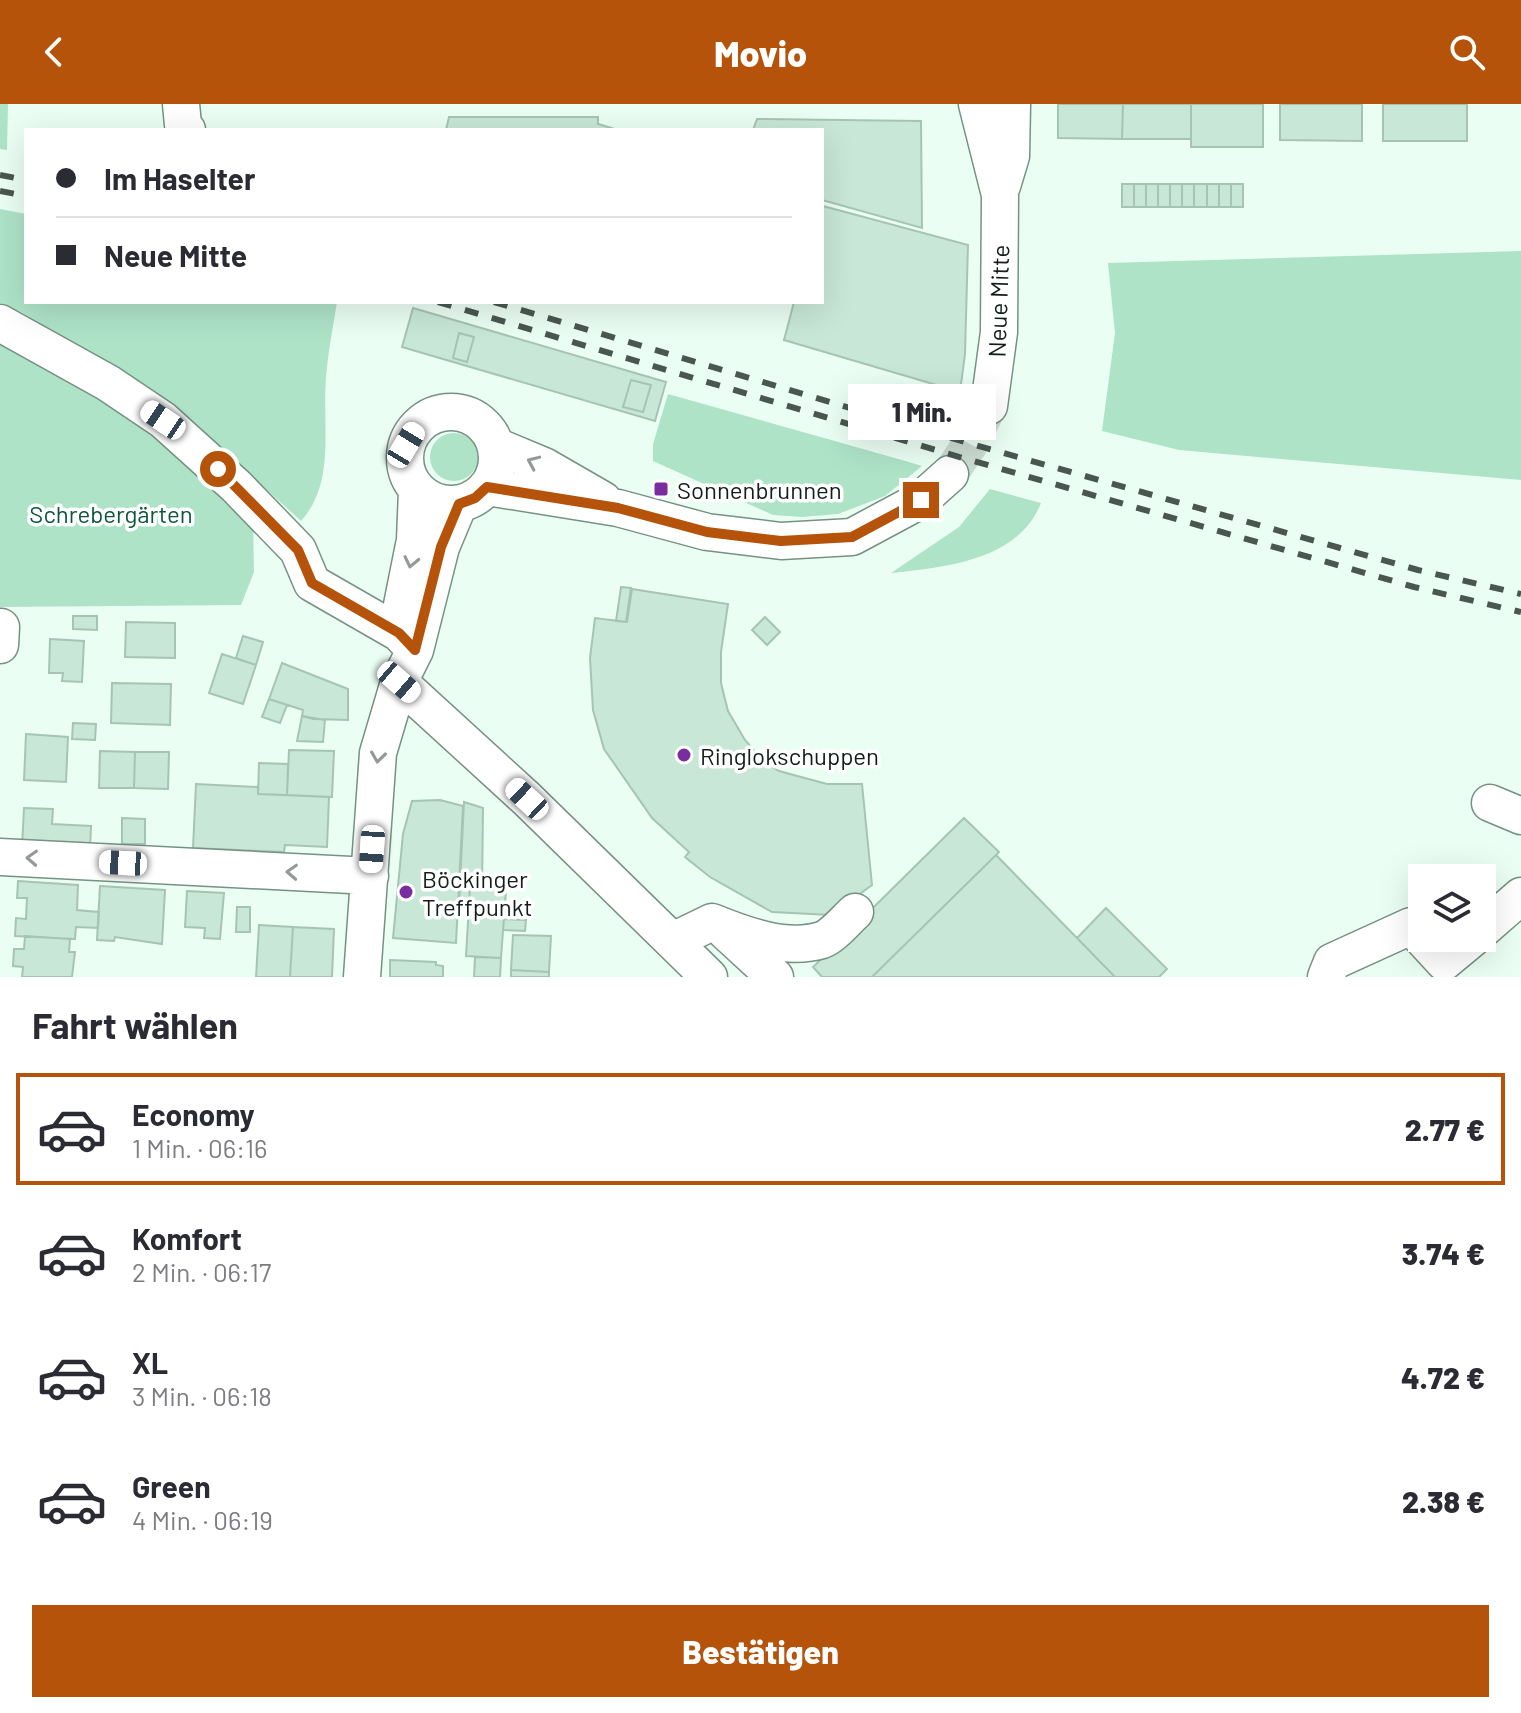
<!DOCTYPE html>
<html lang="de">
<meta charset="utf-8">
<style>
:root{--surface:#fff;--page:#f7f7f7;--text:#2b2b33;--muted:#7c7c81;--line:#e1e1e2;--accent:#b45309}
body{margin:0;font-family:Barlow,sans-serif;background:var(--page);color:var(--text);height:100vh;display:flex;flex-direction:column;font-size:30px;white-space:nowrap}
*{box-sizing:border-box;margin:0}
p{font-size:26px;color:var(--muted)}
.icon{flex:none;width:44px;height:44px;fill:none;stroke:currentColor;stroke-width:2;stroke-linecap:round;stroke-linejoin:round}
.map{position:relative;height:873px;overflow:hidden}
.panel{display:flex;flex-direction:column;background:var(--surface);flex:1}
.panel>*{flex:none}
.top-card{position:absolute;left:24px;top:24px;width:800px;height:176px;border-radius:0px;box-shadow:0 8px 32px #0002;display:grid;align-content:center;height:176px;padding:0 32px;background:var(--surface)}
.tools{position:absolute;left:1408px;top:760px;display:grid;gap:16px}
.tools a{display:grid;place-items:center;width:88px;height:88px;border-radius:0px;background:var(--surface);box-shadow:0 8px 32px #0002;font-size:40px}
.end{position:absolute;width:36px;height:36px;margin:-18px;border:10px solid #b45309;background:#fff;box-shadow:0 0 0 4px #fff}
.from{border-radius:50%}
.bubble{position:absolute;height:56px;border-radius:0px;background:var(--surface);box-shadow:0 8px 32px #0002;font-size:26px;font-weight:800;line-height:56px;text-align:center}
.car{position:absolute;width:24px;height:48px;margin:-24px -12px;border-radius:10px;box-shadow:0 0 6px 2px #0007;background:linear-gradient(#fff 24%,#345 0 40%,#fff 0 76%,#345 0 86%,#fff 0)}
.top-card b{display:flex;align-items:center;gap:28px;height:76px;font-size:30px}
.top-card b+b{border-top:2px solid var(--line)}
.top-card i{width:20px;height:20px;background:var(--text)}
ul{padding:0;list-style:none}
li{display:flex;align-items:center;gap:24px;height:112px;margin:0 16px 12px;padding:0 16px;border:4px solid transparent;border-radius:0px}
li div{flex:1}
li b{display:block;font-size:30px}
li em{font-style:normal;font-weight:800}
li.active{border-color:var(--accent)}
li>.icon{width:72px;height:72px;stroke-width:1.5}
h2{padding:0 32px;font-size:36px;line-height:96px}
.cta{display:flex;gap:16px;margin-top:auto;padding:16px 32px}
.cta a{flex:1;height:92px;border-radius:0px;background:var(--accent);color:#fff;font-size:32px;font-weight:800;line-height:92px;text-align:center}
header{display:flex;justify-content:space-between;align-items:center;height:104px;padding:0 32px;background:var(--accent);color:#fff;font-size:36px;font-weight:800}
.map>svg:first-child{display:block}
.green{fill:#aee3c8}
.building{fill:#c8e7d6;stroke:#a6c4b4;stroke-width:2}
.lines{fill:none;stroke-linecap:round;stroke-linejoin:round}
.minor-tunnel{stroke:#cbdcd3;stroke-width:36;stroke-dasharray:36 18;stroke-linecap:butt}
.minor-casing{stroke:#759283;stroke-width:39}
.minor{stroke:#fff;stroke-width:36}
.rail{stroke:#4a5751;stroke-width:6;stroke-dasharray:14 14;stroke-linecap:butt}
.oneway{stroke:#959a98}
.route{stroke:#b45309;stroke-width:10}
.poi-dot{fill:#7a2d9f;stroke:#fff;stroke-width:3}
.labels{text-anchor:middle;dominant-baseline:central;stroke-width:7;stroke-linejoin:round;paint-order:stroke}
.street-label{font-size:24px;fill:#131e19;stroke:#fff}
.poi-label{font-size:24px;fill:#131e19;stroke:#fff;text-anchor:start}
.park-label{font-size:24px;fill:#0c563b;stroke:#fff}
</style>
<header><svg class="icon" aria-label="back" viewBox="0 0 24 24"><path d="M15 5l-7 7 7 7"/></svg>Movio<svg class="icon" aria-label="search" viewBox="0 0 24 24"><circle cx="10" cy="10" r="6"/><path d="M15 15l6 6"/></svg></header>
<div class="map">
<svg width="1521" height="873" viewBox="0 0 1521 873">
<rect width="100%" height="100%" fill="#ebfef4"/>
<!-- green -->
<path class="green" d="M0 0H8L7 46 0 45Z
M0 105 26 110V198H337C333 223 328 248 326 273 322 322 336 378 301 417L177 304 23 209 0 199Z
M1521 147V376L1179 346 1102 327 1115 229 1108 159Z
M0 224 62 255 244 406V418H253L254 468 241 501 0 503Z
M668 290 902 356 922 362 885 392 838 410 802 413 773 411 653 357V340Z
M430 353a24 24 0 1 1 48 0a24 24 0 1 1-48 0Z
M990 385 1041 399C1018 457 945 463 891 469L959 423Z"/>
<!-- building -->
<path class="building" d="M1058 0H1123L1122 35 1058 34Z
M1123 0H1191V35H1122Z
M1191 0H1263V43H1191Z
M1280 0H1362V37L1280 36Z
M1383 0H1467V37H1383Z
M449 13H598V20L618 26H446Z
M757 15 921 17 922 124 822 96V26H753Z
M1122 80H1134V103H1122Z
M1134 80H1146V103H1134Z
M1146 80H1158V103H1146Z
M1158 80H1170V103H1158Z
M1170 80H1182V103H1170Z
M1182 80H1194V103H1182Z
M1194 80H1207V103H1194Z
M1207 80H1219V103H1207Z
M1219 80H1231V103H1219Z
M1231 80H1243V103H1231Z
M823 102 968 141 965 250 960 288 784 236 794 198H822Z
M413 204 666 278 655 317 402 243Z
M459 229 474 233 467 258 453 254Z
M631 276 651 281 643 308 623 303Z
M621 483 631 484 626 518 616 517Z
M632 485 728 500 721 548V579L728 607 745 636 764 658 779 667 827 680H862L872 781 831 811 772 808 710 773 685 753 689 748 652 714 604 645 593 606 590 554 595 514 627 518Z
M73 512H97V526L73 525Z
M765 513 780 528 767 541 752 526Z
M126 518 175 519V554L125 553Z
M243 532 263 538 256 561 236 554Z
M50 535 84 537 82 578 62 577 63 569H49Z
M222 550 256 561 243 600 209 589Z
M282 559 348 585V616L313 615 302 612 303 606 269 595Z
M112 579 171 580 170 621 111 619Z
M269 595 287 601 280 619 262 613Z
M302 612 325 616 323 638 297 637Z
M73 619 96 620 95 636 72 635Z
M26 630 68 633 66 678 24 676Z
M289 646 334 647 332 693 287 691Z
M100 647 135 648 134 684H99Z
M135 648H169L168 685 134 684Z
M259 659 288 660 287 691 258 690Z
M196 680 258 683V690L329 693 327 743 285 741 284 748 193 744Z
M440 696 463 702 456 839 393 834 403 730 412 697Z
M464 698 483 704 482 785 470 784 469 800H459Z
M24 704 53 705 52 720 91 722 90 747 22 743Z
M122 714 145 715V740H122Z
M964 714 999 748 872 873H822L813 863Z
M996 751 1115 873H872Z
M18 777 78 781 77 806 99 808 98 824 76 823 75 835 15 832 16 814 26 815 27 794H17Z
M100 782 165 786 162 840 115 833 114 837 97 836Z
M470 784 506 787 501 854 466 852Z
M187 787 224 789 220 835 204 834 205 824 185 823Z
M237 803H250V828H236Z
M1106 804 1167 865 1159 873H1115L1077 834Z
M504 815 526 816 525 827 503 826Z
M259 821 293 823 290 873H256Z
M293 823 334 825 332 873H290Z
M513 831 551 832 549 868 511 866Z
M25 832 70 835 69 848H75L72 873H22L23 863 13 862 14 845H24Z
M475 853 501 854 500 873H474Z
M390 856 436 858V861L443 862V873H390Z
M511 866 549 868V873H511Z"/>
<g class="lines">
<!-- minor-tunnel -->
<path class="minor-tunnel" d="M950 370 969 342 989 302"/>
<!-- minor casing -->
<g class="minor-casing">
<path id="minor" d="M181 0 183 21 187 26
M977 0 1000 91 999 228 989 302
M1002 82 1011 52 1012 0
M0 219 108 279 163 316 236 382 298 446 312 479 399 529 415 546
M405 354a46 46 0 1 1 92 0a46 46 0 1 1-92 0Z
M496 342 544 362 603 396
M487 383 618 404 707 428 781 437 852 433 921 396 950 370
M402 501 415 436 417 386
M0 541 1 523
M399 578 527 695 709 873
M1490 699 1521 712
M0 753 370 772
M1482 826 1521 792
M726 828 775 873
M673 837 712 818C744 831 786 847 822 836 833 832 846 816 855 808
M362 873 378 649 399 578 415 546 441 443 459 400
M1326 873 1332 858 1411 822 1444 858 1473 834"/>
</g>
<!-- minor -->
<use href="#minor" class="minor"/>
<!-- rail -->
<path class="rail" d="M0 71 26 76
M0 87 26 92
M438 198 963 354 1414 483 1521 508
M494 198 968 339 1418 466 1521 490"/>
</g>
<!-- one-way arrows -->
<defs><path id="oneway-chevron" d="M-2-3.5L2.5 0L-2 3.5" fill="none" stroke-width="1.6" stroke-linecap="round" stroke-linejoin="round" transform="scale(2)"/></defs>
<g class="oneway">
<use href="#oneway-chevron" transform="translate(533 358) rotate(-156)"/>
<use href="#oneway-chevron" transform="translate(411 458) rotate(102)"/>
<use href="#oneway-chevron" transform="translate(378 653) rotate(98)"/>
<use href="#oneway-chevron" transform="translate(32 754) rotate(-177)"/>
<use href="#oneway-chevron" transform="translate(292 768) rotate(-177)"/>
</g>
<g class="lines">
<!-- route -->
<path class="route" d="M218 365 298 446 312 479 399 529 415 546 441 443 459 400 475 394 487 383 618 404 707 428 781 437 852 433 921 396"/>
</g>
<!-- markers -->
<g class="poi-dot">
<rect x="653" y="377" width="16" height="16" rx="4"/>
<circle cx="684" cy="651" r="8"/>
<circle cx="406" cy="788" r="8"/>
</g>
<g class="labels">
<!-- street labels -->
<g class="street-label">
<text transform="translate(998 197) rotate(-88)">Neue Mitte</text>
</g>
<!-- poi labels -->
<g class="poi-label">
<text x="677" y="385">Sonnenbrunnen</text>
<text x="700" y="651">Ringlokschuppen</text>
<text x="422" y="774">Böckinger<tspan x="422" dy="28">Treffpunkt</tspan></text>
</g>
<!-- park labels -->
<g class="park-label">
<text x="111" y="409">Schrebergärten</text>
</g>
</g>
</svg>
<div class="tools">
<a><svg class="icon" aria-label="layers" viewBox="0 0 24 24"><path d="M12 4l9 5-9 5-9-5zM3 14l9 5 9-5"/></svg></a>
</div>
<i class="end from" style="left:218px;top:365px"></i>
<i class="end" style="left:921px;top:396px"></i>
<div class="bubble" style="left:848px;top:280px;width:148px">1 Min.</div>
<i class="car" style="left:163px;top:316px;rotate:304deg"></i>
<i class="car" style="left:406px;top:341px;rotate:31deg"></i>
<i class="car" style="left:399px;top:578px;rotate:131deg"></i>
<i class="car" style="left:527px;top:695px;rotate:313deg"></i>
<i class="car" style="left:372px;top:745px;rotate:184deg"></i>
<i class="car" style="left:123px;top:759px;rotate:273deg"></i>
<div class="top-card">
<b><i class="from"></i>Im Haselter</b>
<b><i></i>Neue Mitte</b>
</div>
</div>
<section class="panel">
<h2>Fahrt wählen</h2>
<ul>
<li class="active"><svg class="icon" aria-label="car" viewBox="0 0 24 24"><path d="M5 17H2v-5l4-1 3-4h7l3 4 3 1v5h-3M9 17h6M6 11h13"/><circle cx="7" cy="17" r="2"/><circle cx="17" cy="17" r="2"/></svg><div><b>Economy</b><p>1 Min. · 06:16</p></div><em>2.77 €</em></li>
<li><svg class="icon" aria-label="car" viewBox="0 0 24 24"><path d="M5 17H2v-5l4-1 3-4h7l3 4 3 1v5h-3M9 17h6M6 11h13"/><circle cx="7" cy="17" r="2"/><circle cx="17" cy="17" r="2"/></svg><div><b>Komfort</b><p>2 Min. · 06:17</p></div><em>3.74 €</em></li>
<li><svg class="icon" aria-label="car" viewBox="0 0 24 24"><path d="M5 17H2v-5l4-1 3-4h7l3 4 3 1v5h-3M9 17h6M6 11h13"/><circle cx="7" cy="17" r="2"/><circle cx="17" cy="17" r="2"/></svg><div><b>XL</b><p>3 Min. · 06:18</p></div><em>4.72 €</em></li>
<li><svg class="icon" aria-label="car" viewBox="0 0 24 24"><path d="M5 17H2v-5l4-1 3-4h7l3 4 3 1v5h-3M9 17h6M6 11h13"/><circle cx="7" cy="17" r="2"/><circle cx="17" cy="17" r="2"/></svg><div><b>Green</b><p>4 Min. · 06:19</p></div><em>2.38 €</em></li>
</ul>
<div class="cta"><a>Bestätigen</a></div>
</section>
